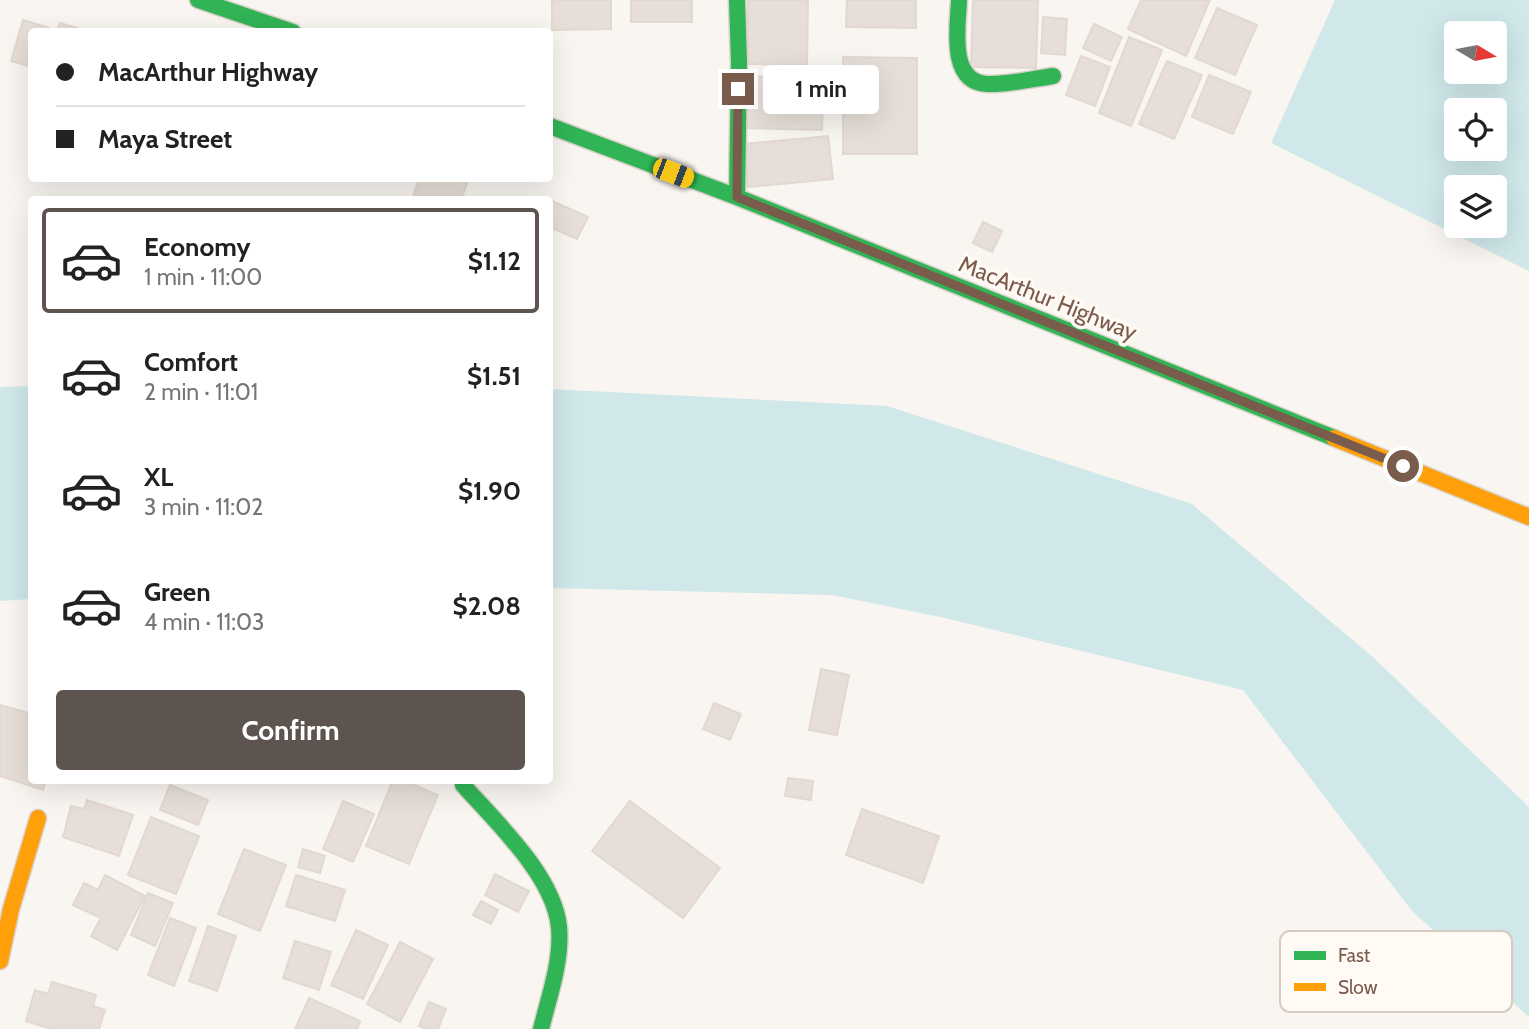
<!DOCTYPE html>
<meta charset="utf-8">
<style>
:root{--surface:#fff;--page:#f2f2f2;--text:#222;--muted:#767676;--line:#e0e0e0;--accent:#5d544f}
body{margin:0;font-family:Cabin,sans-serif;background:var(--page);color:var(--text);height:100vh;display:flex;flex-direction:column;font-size:26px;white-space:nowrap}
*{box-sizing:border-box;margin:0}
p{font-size:23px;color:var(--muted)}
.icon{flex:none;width:38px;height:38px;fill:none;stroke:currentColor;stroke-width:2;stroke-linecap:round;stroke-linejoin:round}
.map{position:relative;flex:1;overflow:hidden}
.sheet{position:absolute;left:28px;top:196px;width:525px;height:588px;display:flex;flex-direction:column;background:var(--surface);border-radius:7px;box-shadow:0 7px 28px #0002}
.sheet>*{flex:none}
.top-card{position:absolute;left:28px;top:28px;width:525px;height:154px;border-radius:7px;box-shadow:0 7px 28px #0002;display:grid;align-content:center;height:154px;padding:0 28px;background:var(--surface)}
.needle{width:46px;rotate:100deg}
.buttons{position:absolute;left:1444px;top:21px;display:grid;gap:14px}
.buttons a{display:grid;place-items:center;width:63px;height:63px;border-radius:7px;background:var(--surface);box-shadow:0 7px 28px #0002;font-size:35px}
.end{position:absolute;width:32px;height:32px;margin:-16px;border:9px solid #7a5c4d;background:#fff;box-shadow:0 0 0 4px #fff}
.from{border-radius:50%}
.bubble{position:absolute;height:49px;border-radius:7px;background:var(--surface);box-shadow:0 7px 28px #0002;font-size:23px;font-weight:800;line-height:49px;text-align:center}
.car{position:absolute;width:21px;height:42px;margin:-21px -10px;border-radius:9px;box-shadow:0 0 5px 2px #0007;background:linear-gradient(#f5c518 24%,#345 0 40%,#f5c518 0 76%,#345 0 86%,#f5c518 0)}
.top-card b{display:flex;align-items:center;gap:24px;height:66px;font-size:26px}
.top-card b+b{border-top:2px solid var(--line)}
.top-card i{width:18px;height:18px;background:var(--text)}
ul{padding:12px 0 0;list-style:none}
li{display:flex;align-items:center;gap:21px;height:105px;margin:0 14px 10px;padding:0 14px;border:4px solid transparent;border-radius:7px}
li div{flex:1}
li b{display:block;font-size:26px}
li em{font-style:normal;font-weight:800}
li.selected{border-color:var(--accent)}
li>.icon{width:63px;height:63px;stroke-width:1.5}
.cta{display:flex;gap:14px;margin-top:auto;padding:14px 28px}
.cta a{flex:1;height:80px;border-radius:7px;background:var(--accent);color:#fff;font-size:28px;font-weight:800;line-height:80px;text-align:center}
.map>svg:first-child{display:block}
.water{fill:#d0e8ea;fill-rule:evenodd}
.building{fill:#e6ded7;stroke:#e2d8d2;stroke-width:2}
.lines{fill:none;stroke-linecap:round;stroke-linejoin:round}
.fast-casing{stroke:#d9d2cb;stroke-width:19}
.slow-casing{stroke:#d9d2cb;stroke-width:19}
.fast{stroke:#30b455;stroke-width:16}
.slow{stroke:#ff9f0a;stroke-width:16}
.route{stroke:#7a5c4d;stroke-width:9}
.labels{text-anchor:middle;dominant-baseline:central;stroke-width:7;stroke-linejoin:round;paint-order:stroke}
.street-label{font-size:23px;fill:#7a5c4d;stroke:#fffaf3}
.key{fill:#fffaf3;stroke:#d7cbc1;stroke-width:2}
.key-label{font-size:19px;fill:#7a5c4d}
</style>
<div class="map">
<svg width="1529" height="1029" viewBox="0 0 1529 1029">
<rect width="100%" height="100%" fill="#f9f5f0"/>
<!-- water -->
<path class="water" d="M1335 0H1529V271L1271 143ZM1456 33H1494V72H1456ZM1456 110H1494V149H1456ZM1456 187H1494V226H1456Z
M31 386V599L0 601V387Z
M550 389 887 406 1192 504 1375 659 1529 807V1017L1412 911 1243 690 945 618 832 595 550 588Z"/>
<!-- building -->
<path class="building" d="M552 0H611V29L552 30Z
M631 0H692V22H631Z
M748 0H808L807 65 748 64Z
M847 0H916V28L846 27Z
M973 0H1038L1036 68 971 67Z
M1141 0H1210L1186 56 1128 29Z
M1217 8 1257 25 1235 75 1195 58Z
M1043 17 1067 19 1065 55 1041 53Z
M23 20 49 28 48 32H32V67L11 61Z
M60 23 77 28 76 32H57Z
M1094 24 1122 37 1111 61 1083 48Z
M1129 37 1162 50 1131 126 1099 113Z
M1081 56 1110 67 1095 106 1066 95Z
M843 57 917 58V154H843Z
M1167 61 1202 75 1174 139 1139 124Z
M1209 75 1251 92 1233 134 1192 117Z
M747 76 824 78 822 130 745 128Z
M828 136 833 179 748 187 744 144Z
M419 178H469L461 200H412Z
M550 200 588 217 577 239 550 227Z
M983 222 1002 231 992 252 973 243Z
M821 669 849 675 837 735 809 730Z
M714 703 741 714 730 740 703 729Z
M0 705 32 714V780H46L43 790 0 776Z
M788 778 813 781 811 800 785 796Z
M393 780H402L438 795 409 864 366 846Z
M170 785 208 800 198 825 160 810Z
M87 800 133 815 119 856 63 837 71 806 84 809Z
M343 801 374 814 353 862 323 849Z
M630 801 720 868 683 918 592 851Z
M862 809 939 836 923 883 846 855Z
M151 817 199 836 176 894 128 875Z
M244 849 286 865 260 931 218 914Z
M303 849 325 856 320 873 298 867Z
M495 874 529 891 518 912 485 895Z
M105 875 145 896 117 950 91 936 101 918 73 905 84 883 98 890Z
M296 875 345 890 335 921 286 906Z
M148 893 173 903 155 946 131 935Z
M481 901 498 910 491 924 473 915Z
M170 918 196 928 174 986 148 975Z
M208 926 236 936 217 991 189 981Z
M356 930 388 945 363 999 331 985Z
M295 941 331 952 319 990 283 978Z
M400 942 433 959 400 1022 367 1004Z
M52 982 96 995 93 1006 105 1010 99 1029H51L26 1021 35 990 48 994Z
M309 998 360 1021 357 1029H295Z
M429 1002 446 1009 438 1029H426L419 1026Z"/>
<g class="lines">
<!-- fast casing -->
<g class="fast-casing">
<path id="fast" d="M198 0 293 32
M737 0 739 62 737 197
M959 0C958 26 948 82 987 84 1008 85 1032 79 1053 76
M550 126 737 197 1334 438
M463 785C496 822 554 876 559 927 562 961 549 997 541 1029"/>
</g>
<!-- slow casing -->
<g class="slow-casing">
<path id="slow" d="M1334 438 1529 517
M0 961 11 909 38 818"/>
</g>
<!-- fast -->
<use href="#fast" class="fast"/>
<!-- slow -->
<use href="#slow" class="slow"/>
</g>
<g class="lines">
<!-- route -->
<path class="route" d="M738 89 737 197 1403 466"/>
</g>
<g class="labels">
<!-- street labels -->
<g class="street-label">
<text transform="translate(1048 298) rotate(22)">MacArthur Highway</text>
</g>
</g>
<!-- legend -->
<rect x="1280" y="931" width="232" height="81" rx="10" class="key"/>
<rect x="1294" y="951" width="32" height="9" fill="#30b455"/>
<rect x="1294" y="983" width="32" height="8" fill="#ff9f0a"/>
<g class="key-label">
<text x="1338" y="962">Fast</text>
<text x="1338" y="994">Slow</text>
</g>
</svg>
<div class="buttons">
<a><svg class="needle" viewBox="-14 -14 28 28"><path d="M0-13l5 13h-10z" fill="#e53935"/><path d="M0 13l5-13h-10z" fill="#767676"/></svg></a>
<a><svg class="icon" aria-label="locate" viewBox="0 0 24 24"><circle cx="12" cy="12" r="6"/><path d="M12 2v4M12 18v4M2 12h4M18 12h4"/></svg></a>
<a><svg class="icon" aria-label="layers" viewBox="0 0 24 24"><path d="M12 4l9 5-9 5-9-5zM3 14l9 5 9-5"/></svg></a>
</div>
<i class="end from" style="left:1403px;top:466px"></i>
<i class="end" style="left:738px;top:89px"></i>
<div class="bubble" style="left:763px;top:65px;width:116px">1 min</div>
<i class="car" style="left:673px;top:173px;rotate:111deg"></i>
<div class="top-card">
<b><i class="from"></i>MacArthur Highway</b>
<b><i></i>Maya Street</b>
</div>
<section class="sheet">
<ul>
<li class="selected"><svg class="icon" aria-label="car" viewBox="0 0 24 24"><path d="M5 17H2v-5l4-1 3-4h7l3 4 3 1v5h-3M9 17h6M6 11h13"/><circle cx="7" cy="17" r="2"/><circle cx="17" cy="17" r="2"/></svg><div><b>Economy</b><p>1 min · 11:00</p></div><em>$1.12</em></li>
<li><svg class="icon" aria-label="car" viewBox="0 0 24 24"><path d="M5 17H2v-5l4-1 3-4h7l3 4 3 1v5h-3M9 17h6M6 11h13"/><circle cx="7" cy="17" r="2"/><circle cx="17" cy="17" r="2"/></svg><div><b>Comfort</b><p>2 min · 11:01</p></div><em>$1.51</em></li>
<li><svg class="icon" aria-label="car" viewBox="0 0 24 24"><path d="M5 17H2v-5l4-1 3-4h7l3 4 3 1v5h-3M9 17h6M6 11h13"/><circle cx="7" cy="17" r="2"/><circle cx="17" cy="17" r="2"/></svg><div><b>XL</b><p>3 min · 11:02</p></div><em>$1.90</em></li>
<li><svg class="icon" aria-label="car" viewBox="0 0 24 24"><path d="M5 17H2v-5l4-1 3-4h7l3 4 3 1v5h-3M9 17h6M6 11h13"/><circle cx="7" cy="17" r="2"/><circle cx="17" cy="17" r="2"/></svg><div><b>Green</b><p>4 min · 11:03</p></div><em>$2.08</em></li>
</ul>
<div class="cta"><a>Confirm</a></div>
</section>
</div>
